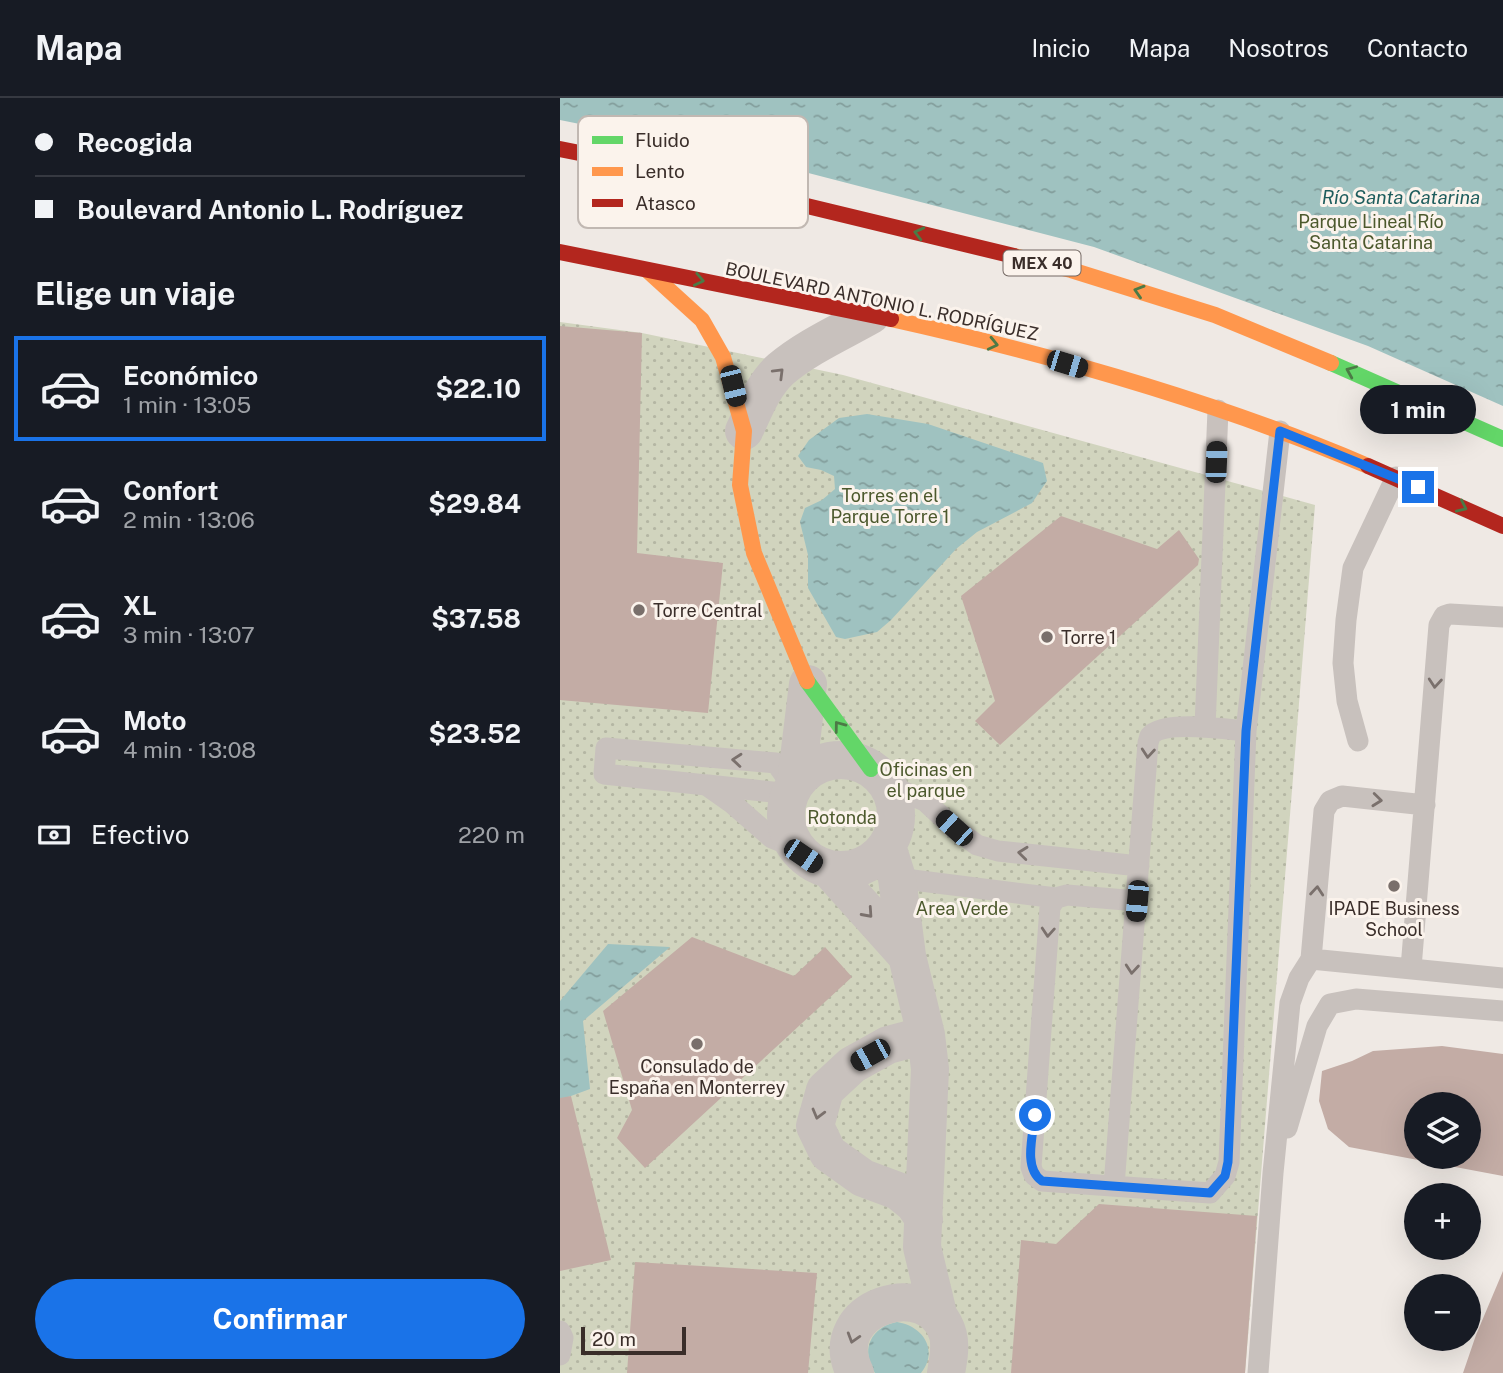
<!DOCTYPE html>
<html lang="es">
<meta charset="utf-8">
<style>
:root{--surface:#171b24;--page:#20242c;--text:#f1f3f6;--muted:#9ea1a6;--line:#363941;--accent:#1a73e8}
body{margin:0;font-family:"Public Sans",sans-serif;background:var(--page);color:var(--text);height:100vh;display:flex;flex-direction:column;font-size:26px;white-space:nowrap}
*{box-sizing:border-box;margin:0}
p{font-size:23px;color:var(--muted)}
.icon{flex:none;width:38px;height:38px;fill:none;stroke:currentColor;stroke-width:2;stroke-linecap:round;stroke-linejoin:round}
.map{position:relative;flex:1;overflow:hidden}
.side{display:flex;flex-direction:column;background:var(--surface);width:560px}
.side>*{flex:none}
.banner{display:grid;align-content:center;height:154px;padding:0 35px;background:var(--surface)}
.buttons{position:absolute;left:844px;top:994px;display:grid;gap:14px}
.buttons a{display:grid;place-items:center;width:77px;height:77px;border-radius:50%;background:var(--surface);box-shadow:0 7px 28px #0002;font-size:35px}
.scale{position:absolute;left:21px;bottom:18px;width:105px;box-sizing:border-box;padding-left:7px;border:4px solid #3a2e2a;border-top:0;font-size:19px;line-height:24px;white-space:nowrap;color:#3a2e2a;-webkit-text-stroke:5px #fbf3ec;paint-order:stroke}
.end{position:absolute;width:32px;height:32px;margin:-16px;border:9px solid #1a73e8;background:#fff;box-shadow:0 0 0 4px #fff}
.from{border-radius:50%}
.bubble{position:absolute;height:49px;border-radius:24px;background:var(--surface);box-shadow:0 7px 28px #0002;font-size:23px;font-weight:700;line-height:49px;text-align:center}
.car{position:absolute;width:21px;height:42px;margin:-21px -10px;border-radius:9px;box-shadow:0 0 5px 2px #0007;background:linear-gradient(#222 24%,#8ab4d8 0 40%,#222 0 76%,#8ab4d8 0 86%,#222 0)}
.banner b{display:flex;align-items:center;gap:24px;height:66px;font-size:26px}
.banner b+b{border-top:2px solid var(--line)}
.banner i{width:18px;height:18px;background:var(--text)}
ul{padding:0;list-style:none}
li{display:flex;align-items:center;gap:21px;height:105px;margin:0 14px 10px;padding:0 21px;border:4px solid transparent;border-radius:0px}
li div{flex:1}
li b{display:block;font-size:26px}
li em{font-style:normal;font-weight:700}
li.active{border-color:var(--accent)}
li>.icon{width:63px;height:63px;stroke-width:1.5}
h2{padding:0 35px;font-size:32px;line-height:84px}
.pay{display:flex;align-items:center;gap:18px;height:77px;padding:0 35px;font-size:26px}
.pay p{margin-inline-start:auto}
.cta{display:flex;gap:14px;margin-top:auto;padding:14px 35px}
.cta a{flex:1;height:80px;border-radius:42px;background:var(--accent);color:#fff;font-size:28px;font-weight:700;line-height:80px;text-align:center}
header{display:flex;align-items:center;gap:42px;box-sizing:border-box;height:98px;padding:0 35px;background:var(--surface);border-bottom:2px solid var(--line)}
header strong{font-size:33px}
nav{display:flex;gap:38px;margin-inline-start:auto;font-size:24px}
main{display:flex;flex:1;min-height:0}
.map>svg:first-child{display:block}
.grass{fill:url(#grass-dots)}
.water{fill:url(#water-ripples)}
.building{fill:#c3aca5;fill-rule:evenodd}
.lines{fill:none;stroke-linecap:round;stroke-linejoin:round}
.lane{stroke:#c8c1bd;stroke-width:21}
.street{stroke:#c8c1bd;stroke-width:38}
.fast{stroke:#63d668;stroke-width:16}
.slow{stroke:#ff974d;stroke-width:16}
.jam{stroke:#b3261e;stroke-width:16}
.oneway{stroke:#4c7a46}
.oneway2{stroke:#7a706c}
.route{stroke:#1a73e8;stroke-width:9}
.poi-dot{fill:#796f6b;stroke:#fbf3ec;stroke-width:2.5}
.labels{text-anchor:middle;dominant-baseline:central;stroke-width:6;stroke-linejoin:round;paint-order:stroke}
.shield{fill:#fbf3ec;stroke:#746964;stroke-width:2}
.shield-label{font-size:16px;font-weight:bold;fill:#3a2e2a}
.park-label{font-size:18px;fill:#4c592d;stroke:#fbf3ec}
.street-label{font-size:18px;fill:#3a2e2a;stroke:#fbf3ec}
.poi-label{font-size:18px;fill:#3a2e2a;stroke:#fbf3ec;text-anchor:start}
.water-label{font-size:19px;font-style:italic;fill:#1e5d5d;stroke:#fbf3ec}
.key{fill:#fbf3ec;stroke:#c1b8b2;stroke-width:2}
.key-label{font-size:19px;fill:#3a2e2a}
</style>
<header>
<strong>Mapa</strong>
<nav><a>Inicio</a><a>Mapa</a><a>Nosotros</a><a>Contacto</a></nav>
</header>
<main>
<section class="side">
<div class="banner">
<b><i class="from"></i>Recogida</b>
<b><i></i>Boulevard Antonio L. Rodríguez</b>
</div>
<h2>Elige un viaje</h2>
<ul>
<li class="active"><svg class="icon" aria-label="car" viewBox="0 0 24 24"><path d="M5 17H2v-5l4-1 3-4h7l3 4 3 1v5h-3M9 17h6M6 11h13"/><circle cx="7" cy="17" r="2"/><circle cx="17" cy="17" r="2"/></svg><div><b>Económico</b><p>1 min · 13:05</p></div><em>$22.10</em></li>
<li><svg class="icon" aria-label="car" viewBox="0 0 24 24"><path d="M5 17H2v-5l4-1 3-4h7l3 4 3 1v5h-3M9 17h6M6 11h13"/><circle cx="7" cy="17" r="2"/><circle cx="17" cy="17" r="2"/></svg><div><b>Confort</b><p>2 min · 13:06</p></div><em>$29.84</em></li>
<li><svg class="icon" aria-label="car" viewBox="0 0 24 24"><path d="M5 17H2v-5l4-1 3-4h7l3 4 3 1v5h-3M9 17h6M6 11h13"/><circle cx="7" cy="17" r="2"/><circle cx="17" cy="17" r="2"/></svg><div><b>XL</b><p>3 min · 13:07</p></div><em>$37.58</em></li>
<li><svg class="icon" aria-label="car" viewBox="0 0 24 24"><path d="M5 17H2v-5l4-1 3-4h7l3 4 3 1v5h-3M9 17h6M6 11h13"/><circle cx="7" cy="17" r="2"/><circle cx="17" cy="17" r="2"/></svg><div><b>Moto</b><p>4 min · 13:08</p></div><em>$23.52</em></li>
</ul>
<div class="pay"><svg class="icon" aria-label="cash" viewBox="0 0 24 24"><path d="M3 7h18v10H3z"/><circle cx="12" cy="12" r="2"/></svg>Efectivo<p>220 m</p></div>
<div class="cta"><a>Confirmar</a></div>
</section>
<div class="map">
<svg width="943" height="1275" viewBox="0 0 943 1275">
<defs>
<pattern id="grass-dots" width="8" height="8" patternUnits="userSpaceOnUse" patternTransform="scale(1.75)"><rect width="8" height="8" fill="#d1d4be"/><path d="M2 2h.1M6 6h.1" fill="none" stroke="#b4b6a3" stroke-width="1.8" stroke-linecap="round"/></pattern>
<pattern id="water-ripples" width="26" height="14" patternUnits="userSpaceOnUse" patternTransform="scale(1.75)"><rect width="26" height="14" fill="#9fc2c0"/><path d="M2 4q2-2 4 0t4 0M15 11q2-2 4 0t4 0" fill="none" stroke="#839e9c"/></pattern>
</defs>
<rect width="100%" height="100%" fill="#efe9e4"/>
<!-- grass -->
<path class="grass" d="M0 224 82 235 283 277 755 407 685 1275H0Z"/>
<!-- water -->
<path class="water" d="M0 0H943V308L808 248 534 149 198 62 0 22Z
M307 316 368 326 483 365 487 383 472 405 417 434 396 451 331 522 317 534 285 541 276 539 248 490V457L240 424 245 410 262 402 275 391 274 378 261 372 246 369 238 358 249 342 279 320Z
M48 846 110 849 23 923 30 991 0 1002V903Z
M337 1224C363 1228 379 1252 361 1275H315C300 1252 311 1229 337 1224Z"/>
<!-- building -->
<path class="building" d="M0 228 82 235 77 455 163 465 148 615 0 602Z
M501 418 597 451 619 432 639 461 638 467 440 647 415 623 435 603 401 498Z
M132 839 234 878 265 849 292 879 85 1070 57 1040 72 1012 43 913Z
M882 948 943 956V1078L789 1049 768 1031 759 1003 762 973 792 963 813 953ZM856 1006H908V1059H856Z
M11 998 51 1162 0 1173V1000Z
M539 1106 697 1118 685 1275H451L461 1142 496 1146Z
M75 1164 257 1175 248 1275H67Z
M943 1173V1275H903L916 1237Z"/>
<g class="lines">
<!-- lane -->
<path class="lane" d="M645 629 658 312
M686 633 720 333
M798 643 787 603 783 565 786 522 793 470 836 379
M148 687 230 696
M328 687 365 703 394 730 417 747 438 753 579 768
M233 689 216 665 46 650 44 676 146 687 173 706 212 740 237 750
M337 780 496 800
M751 861 943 880
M851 870 879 527 884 518 890 516 943 519
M727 1030 757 928 770 906 796 901 943 913
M554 1088 588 645 590 638C603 622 666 631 686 633L669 1064 665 1078 650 1095 482 1083 474 1077 471 1069 490 809 496 800 507 797 577 803
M0 1233 3 1240 0 1257
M698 1275 713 1075 730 905 739 880 751 861 764 713 770 703 782 698 865 707"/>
<!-- street -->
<path class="street" d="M184 333C194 312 203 287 221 271 247 249 281 234 311 217
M226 717a55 55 0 1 1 110 0a55 55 0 1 1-110 0Z
M236 685 248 586
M327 748 337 780 347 858 366 937 370 971 362 1149 379 1220
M269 771 347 858
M364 1121 354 1106 338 1093 303 1080 268 1055 255 1028 265 992 292 967 328 947 366 937
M295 1275C262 1209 371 1175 388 1237 391 1249 388 1263 386 1275"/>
<!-- fast -->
<path class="fast" d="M771 265 943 341
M247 583 311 671"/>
<!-- slow -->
<path class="slow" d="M454 158 511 172 655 217 771 265
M87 172 142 222 163 259 184 333 180 387 194 455 247 583
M331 221C493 257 655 303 808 368"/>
<!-- jam -->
<path class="jam" d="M0 51 65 64 454 158
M0 154 331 221
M808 368 943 428"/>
</g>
<!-- one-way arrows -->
<defs><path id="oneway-chevron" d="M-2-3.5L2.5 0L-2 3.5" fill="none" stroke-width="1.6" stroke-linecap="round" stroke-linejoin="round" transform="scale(1.75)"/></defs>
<g class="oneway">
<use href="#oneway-chevron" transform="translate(359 135) rotate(-166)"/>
<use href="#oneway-chevron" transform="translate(139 182) rotate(12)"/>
<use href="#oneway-chevron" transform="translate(579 193) rotate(-163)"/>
<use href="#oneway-chevron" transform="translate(433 246) rotate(13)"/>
<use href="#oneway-chevron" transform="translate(791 273) rotate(-157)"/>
<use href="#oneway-chevron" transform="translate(902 409) rotate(25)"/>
<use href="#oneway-chevron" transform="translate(279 628) rotate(-127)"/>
</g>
<g class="oneway2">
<use href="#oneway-chevron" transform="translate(219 275) rotate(-45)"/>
<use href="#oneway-chevron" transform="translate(875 585) rotate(95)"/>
<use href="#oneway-chevron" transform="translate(588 655) rotate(95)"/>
<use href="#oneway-chevron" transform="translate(177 662) rotate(-175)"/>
<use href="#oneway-chevron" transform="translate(817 702) rotate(6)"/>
<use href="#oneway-chevron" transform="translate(463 755) rotate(-174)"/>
<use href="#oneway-chevron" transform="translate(757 793) rotate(-85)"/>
<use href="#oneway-chevron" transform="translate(308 815) rotate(48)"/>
<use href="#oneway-chevron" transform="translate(488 834) rotate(94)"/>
<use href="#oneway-chevron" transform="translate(572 871) rotate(95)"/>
<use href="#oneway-chevron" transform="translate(258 1016) rotate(105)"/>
<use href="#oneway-chevron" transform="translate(293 1240) rotate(107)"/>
</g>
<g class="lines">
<!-- route -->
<path class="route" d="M475 1017C473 1037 463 1070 482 1083L650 1095 665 1078 668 1064 686 633 720 333 858 389"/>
</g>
<!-- markers -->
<g class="poi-dot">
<circle cx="79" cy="512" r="7"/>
<circle cx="487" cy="539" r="7"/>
<circle cx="834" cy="788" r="7"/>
<circle cx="137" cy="946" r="7"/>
</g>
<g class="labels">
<!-- shield labels -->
<rect class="shield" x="443.5" y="152.5" width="77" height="25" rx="5"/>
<g class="shield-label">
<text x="482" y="165">MEX 40</text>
</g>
<!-- park labels -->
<g class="park-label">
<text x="811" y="123">Parque Lineal Río<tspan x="811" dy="21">Santa Catarina</tspan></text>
<text x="330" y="397">Torres en el<tspan x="330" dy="21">Parque Torre 1</tspan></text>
<text x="366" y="671">Oficinas en<tspan x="366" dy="21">el parque</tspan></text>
<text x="282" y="719">Rotonda</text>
<text x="402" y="810">Area Verde</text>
</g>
<!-- street labels -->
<g class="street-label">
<text transform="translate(322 203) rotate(12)">BOULEVARD ANTONIO L. RODRÍGUEZ</text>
</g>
<!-- poi labels -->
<g class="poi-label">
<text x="93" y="512">Torre Central</text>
<text x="501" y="539">Torre 1</text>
<text x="834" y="810" text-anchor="middle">IPADE Business<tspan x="834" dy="21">School</tspan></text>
<text x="137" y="968" text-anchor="middle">Consulado de<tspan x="137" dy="21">España en Monterrey</tspan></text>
</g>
<!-- water labels -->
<g class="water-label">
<text x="841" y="99">Río Santa Catarina</text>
</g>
</g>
<!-- legend -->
<rect x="18" y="18" width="230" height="112" rx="10" class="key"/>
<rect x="32" y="38" width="31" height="8" fill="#63d668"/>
<rect x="32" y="69" width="31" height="9" fill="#ff974d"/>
<rect x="32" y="101" width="31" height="8" fill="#b3261e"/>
<g class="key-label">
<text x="75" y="49">Fluido</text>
<text x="75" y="80">Lento</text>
<text x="75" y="112">Atasco</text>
</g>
</svg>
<div class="buttons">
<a><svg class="icon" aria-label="layers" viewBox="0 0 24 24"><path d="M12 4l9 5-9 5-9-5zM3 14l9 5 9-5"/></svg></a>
<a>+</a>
<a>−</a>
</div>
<div class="scale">20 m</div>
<i class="end from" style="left:475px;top:1017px"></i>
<i class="end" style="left:858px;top:389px"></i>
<div class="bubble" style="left:800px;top:287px;width:116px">1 min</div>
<i class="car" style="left:507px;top:266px;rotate:107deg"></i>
<i class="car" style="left:173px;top:288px;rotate:166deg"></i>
<i class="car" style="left:656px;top:364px;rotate:2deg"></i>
<i class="car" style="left:394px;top:730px;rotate:312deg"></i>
<i class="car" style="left:243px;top:758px;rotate:124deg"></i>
<i class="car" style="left:577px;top:803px;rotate:185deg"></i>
<i class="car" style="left:310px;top:957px;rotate:241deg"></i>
</div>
</main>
